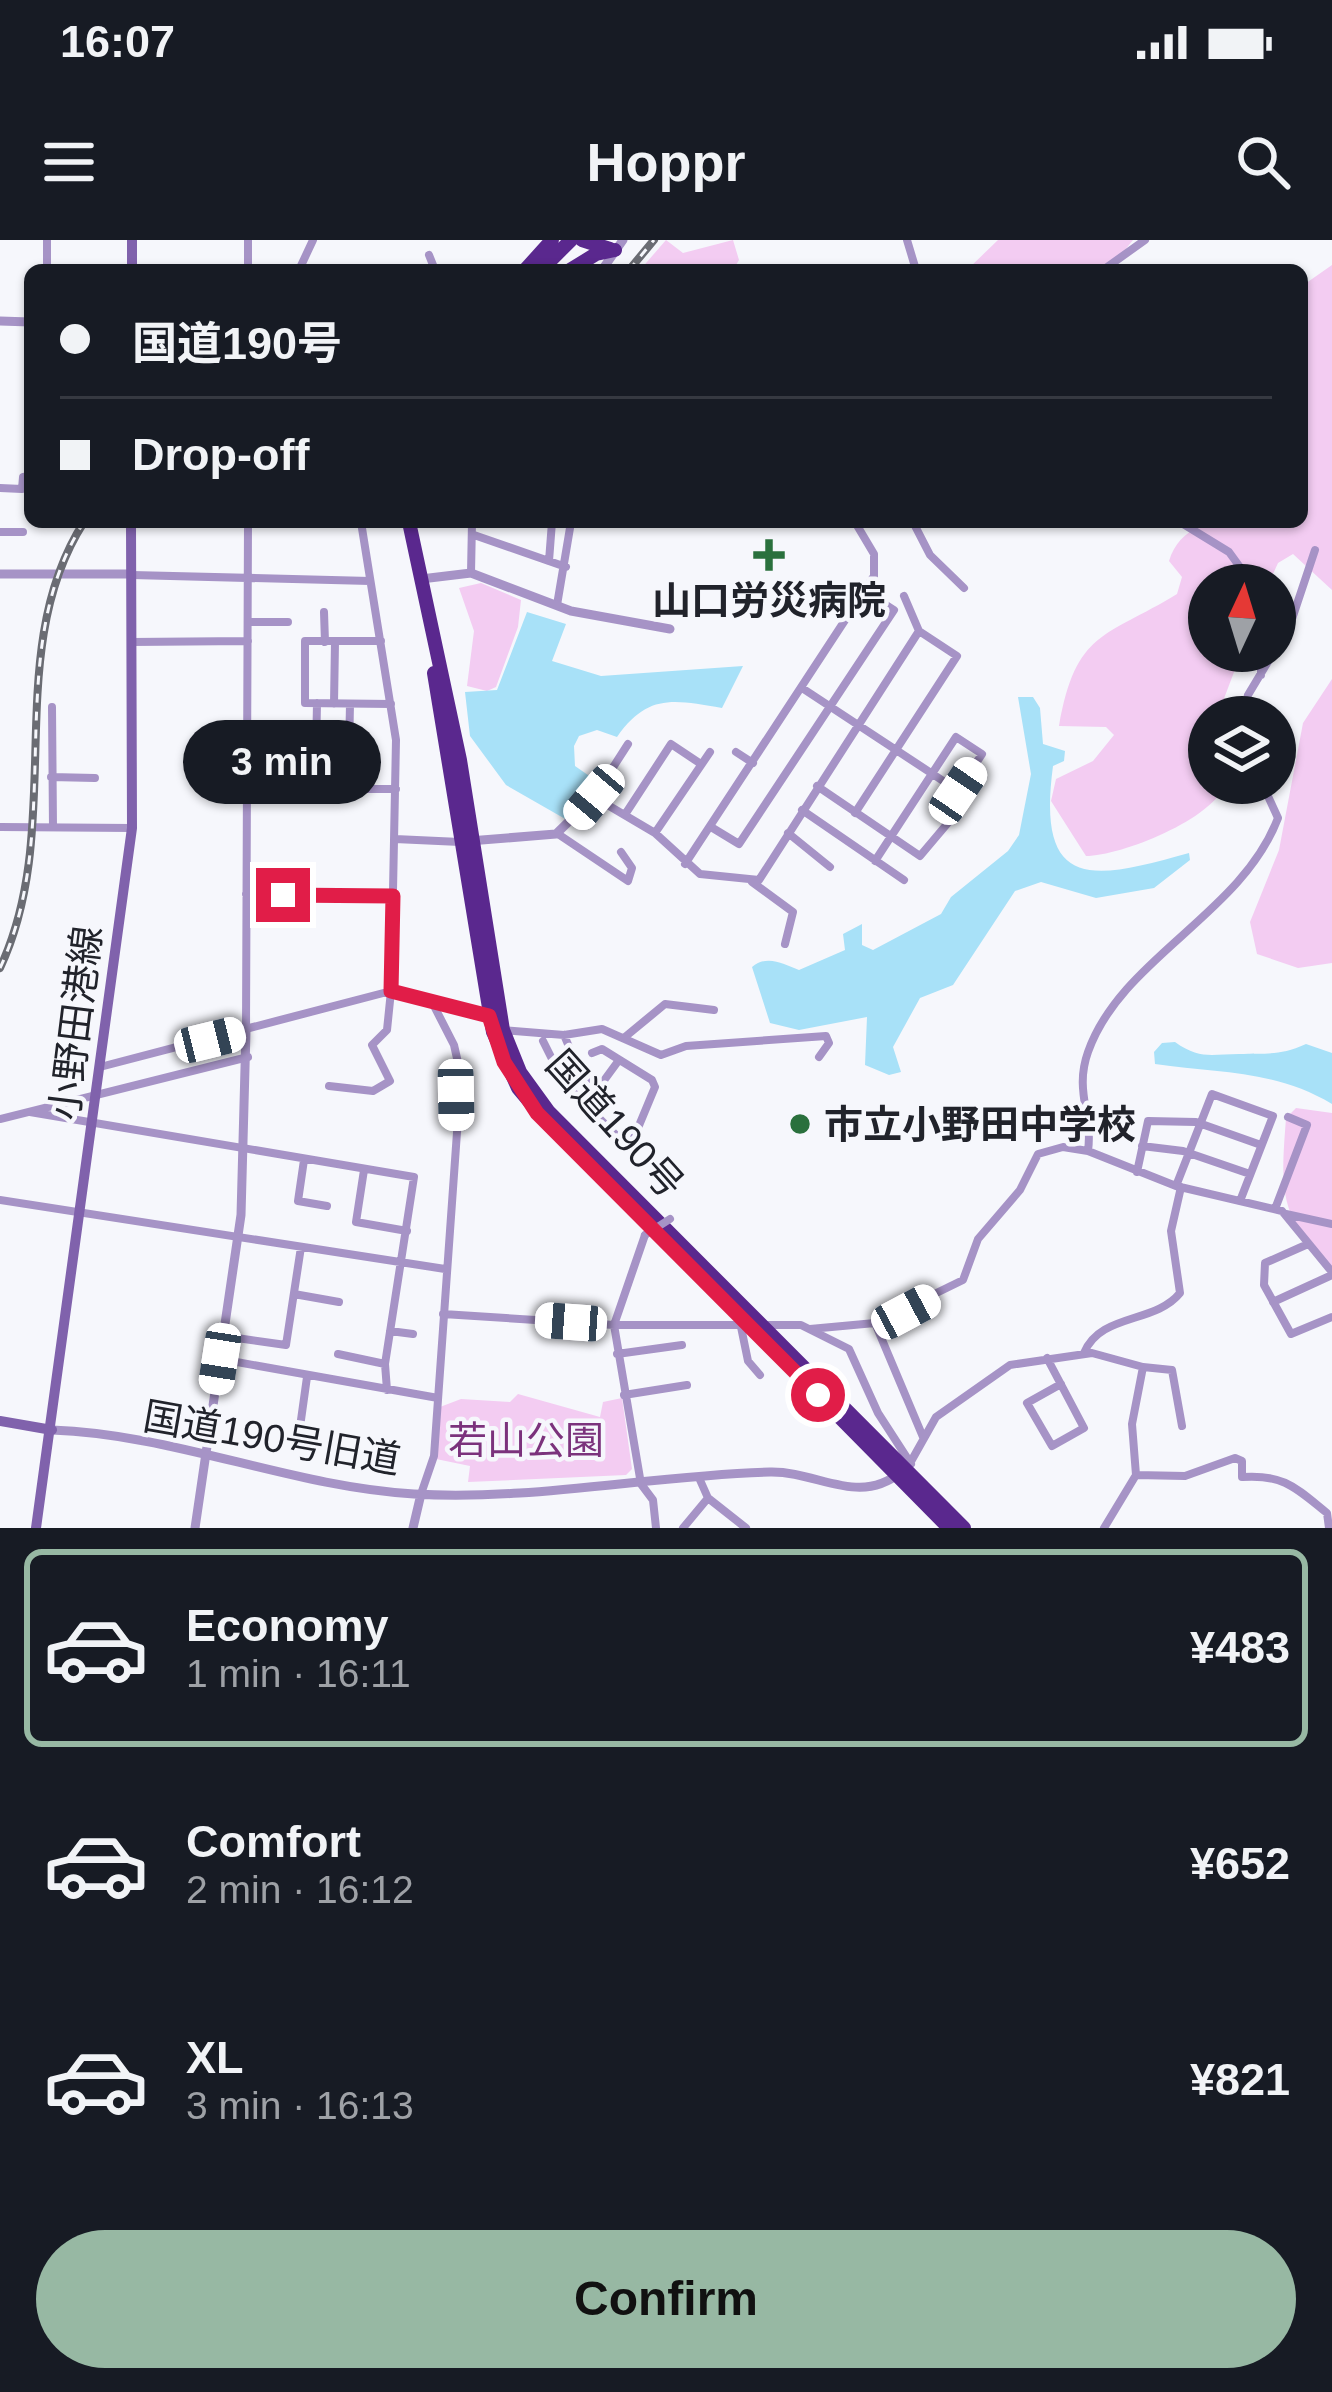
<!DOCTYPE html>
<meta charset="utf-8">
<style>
:root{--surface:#171b24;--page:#20242c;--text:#f1f3f6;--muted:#9ea1a6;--line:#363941;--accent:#97b8a3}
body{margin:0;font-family:Helvetica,"Noto Sans JP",sans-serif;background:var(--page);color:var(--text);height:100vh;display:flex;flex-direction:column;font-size:45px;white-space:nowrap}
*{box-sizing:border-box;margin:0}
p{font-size:39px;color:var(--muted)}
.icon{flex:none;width:66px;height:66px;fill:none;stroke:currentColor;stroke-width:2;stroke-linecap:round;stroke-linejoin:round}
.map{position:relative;height:1288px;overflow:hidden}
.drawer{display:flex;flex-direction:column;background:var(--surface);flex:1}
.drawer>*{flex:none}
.top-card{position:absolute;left:24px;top:24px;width:1284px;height:264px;border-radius:18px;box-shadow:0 3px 9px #0004;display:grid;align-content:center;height:264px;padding:0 36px;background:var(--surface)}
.needle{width:78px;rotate:4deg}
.controls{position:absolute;left:1188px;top:324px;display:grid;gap:24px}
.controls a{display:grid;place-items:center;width:108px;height:108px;border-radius:50%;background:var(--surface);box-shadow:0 3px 9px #0004;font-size:60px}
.end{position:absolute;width:54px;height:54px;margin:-27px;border:15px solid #e11d48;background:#fff;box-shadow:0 0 0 6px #fff}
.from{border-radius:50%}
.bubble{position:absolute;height:84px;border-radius:42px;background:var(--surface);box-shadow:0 3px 9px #0004;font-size:39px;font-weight:700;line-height:84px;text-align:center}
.car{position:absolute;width:36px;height:72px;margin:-36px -18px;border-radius:15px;box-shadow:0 0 9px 3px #0007;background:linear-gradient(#fff 24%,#345 0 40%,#fff 0 76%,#345 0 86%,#fff 0)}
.top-card b{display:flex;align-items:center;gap:42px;height:114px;font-size:45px}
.top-card b+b{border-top:3px solid var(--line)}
.top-card i{width:30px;height:30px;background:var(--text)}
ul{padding:21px 0 0;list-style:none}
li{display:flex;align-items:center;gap:36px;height:198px;margin:0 24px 18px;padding:0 12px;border:6px solid transparent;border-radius:18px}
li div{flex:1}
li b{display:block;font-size:45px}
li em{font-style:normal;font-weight:700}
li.active{border-color:var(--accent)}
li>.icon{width:108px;height:108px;stroke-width:1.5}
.button{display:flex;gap:24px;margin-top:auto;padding:24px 36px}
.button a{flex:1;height:138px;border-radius:72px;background:var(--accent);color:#111;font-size:48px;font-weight:700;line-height:138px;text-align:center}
.status{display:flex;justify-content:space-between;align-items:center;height:84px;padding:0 60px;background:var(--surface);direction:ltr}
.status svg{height:33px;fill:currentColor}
header{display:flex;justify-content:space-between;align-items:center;height:156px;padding:0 36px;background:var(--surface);font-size:54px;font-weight:700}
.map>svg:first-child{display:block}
.green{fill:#f3ccf2}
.water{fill:#a8e1f8}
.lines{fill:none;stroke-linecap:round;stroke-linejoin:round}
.minor{stroke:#a693c6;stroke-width:8}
.tertiary{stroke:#a693c6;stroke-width:9}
.secondary{stroke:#8062ac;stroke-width:10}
.trunk{stroke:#5a288e;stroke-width:14}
.rail-casing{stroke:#6a6c73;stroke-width:8}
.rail{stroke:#f6f7fc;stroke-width:3;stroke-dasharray:9;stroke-linecap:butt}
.minor-bridge{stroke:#a693c6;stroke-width:8}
.route{stroke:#e11d48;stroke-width:15}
.poi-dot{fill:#2a703d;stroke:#f6f7fc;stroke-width:4.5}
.labels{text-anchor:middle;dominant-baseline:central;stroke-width:9;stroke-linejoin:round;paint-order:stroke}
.poi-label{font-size:39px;font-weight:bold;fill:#21232b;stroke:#f6f7fc}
.street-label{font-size:39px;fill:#21232b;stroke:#f6f7fc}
.park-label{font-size:39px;fill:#7b327c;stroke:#f6f7fc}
</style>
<div class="status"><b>16:07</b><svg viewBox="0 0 49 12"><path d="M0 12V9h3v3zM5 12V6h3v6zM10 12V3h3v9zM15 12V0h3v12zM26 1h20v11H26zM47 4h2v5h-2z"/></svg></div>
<header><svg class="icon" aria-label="menu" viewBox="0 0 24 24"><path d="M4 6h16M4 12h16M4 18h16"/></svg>Hoppr<svg class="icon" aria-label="search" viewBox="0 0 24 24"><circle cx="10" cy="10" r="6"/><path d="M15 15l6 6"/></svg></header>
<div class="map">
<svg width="1332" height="1288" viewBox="0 0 1332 1288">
<rect width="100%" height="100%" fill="#f6f7fc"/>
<!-- green -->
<path class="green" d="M666 0 683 13 733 0 739 20 733 30H640Z
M998 0H1133L1109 30H967Z
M1332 25V350L1293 314 1278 323 1268 345H1209V411H1242L1217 477H1209V543H1226C1214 579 1121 616 1086 616L1051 561 1056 539 1093 521 1114 495 1106 487 1059 486C1076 390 1105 398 1177 354L1182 337 1169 321C1186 266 1256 282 1302 282V46Z
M481 343 521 360 518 387 496 447 487 451 467 446 474 391 459 348Z
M1332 439V723L1298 728 1257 714 1250 682 1279 610 1303 483Z
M1296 868 1332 873V1027C1277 979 1281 946 1286 878Z
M518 1154 600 1177 603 1162 622 1158 632 1229 626 1235 468 1242 470 1226 436 1219 440 1167 461 1159 510 1162Z"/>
<!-- water -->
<path class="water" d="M527 372 566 384 552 421 601 436 743 426 722 468C674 460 648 453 617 497L597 490 579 496 574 506 575 526 598 542 567 580 506 545 470 496 465 452 497 450Z
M1018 457H1033L1040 468 1043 504 1065 511 1064 521 1053 526C1036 653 1093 640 1189 613L1190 620 1154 648 1096 658 1041 642 1015 651 953 745 920 758 893 807 901 832 889 835 865 825 867 777 799 790 770 783 752 727C767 714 784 724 799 730L845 710 843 694 862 684V705L873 710 941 674 951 657 1008 611 1019 595 1031 534Z
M1175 802C1200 820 1212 814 1239 814 1267 813 1279 816 1306 804L1332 813V864C1276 830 1218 833 1155 824L1154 812 1162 803Z"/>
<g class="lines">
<!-- minor -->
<path class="minor" d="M248 0V30
M907 0 916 30
M429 15 435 30
M47 30V0
M299 30 313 0
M1103 30 1145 0
M0 248 22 249 23 237 30 236
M913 282 930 315 964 348
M1180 282 1229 312 1253 345
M0 292H23
M474 295 566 327
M549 321 552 282
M471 333 472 282
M132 335 370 341
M557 365 571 282
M324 372 325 402
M248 382H288
M381 401H305V463L391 464
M131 402 248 401
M1261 435V411
M802 448 969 558 920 616 817 546
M334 464 335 402
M52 467 53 587
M1243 477 1248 455 1290 385 1315 310
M628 504 594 557 655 593 700 634 759 640 919 391
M736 512 753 523
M247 513H349L350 464
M316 513 317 463
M51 537 95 538
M328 549H396
M802 570 904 640
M626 573 671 504 701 524
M855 573 957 416 919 391 904 356
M0 587 132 588
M711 587 739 604 894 370 866 352
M655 593 710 512
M788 593 830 627
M558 594 628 641 632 628 621 612
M395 599 460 602
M875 621 956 497 982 514 958 551
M685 624 874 336V314L855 282
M752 642 793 672 785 704
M246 654 393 657
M503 790 564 795 602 789 661 815 686 806 826 796 829 803 819 817
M246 791 248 282
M564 795 576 823 599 848
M625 797 665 764 714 770
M543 801 564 843 624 903 633 900 655 847 652 840 602 809 592 813
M100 827 391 751 489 775
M329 846 373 851 390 841 372 805 387 790 391 751 396 500 361 282
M586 865 619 820
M30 872 414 937 385 1124 387 1150
M0 879 248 817
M1142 906 1183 911 1250 934
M1088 911C1093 875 1074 851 1088 812 1121 718 1241 675 1278 578L1262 543
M304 920 298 961 327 966
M364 930 356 982 407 991
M1137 932 1148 881 1196 882 1261 905
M1176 946 1212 854 1273 876 1240 961
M0 960 445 1029
M1275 969 1307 885 1288 877
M1286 974 1332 984
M645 995 614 1085 641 1244 653 1260 656 1288
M1308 1004 1265 1023 1264 1045 1291 1094 1332 1077
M294 1054 339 1062
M1273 1062 1332 1035
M443 1074 614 1085H801L849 1109 878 1173 911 1224
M875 1083 923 1197
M741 1087 748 1121 760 1135
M810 1089 875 1083 963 1040 978 999 1020 950 1038 914 1063 907 1088 911 1176 946 1282 971 1332 1032
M390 1091 413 1094
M223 1096 286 1105 301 1007
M1084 1113C1100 1073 1155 1084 1180 1053L1171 991 1181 947
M338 1114 385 1124
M617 1114 682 1105
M1047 1118 1084 1188 1052 1206 1027 1163 1061 1144
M220 1119 438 1158
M1143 1127 1172 1130 1182 1186
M624 1155 687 1145
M300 1187 307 1137
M909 1225 936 1177 1010 1125 1092 1113 1143 1127 1132 1184 1136 1235 1104 1288
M1136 1235 1185 1236 1235 1218 1242 1221V1237C1284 1234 1296 1248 1327 1273L1329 1288
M700 1240 708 1258 746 1288
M421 1254 434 1216 461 836 454 805 432 762
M683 1288 708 1258"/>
<!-- tertiary -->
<path class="tertiary" d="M602 30 623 0
M0 81 30 82
M0 334H131
M421 339 471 333 571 371 670 389
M469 601 556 594 594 557
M52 1190C174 1194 292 1247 414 1254 533 1261 652 1235 770 1232 818 1231 858 1267 901 1232
M195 1288 241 975 246 791
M413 1288 421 1254"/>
<!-- secondary -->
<path class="secondary" d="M132 0V30
M0 1181 52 1190
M36 1288 132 588 131 282"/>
<!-- trunk -->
<path class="trunk" d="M582 0 610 9
M525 30 552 0
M541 30 571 0
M570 30 596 14 615 10
M409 282 460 520 503 790 520 832 549 872 964 1288
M434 433 493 792 518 848 550 886
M799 1136 949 1288"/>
<!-- rail casing -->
<g class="rail-casing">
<path id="rail" d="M629 30 654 0
M0 728C67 586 0 412 84 282"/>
</g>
<!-- rail -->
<use href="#rail" class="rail"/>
<!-- minor-bridge -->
<path class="minor-bridge" d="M645 995 670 979"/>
</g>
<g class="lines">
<!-- route -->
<path class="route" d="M283 655 393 656 391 751 489 776 504 822 537 873 818 1155"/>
</g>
<!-- markers -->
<g class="poi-dot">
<path d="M763 297h12v12h12v12h-12v12h-12v-12h-12v-12h12z"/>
<circle cx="800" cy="884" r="12"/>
</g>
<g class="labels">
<!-- poi labels -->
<g class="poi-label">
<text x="769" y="360">山口労災病院</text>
<text x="824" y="884" text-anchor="start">市立小野田中学校</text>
</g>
<!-- street labels -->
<g class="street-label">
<text transform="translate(76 783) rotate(-83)">小野田港線</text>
<text transform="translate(615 884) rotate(48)">国道190号</text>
<text transform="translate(272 1198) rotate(10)">国道190号旧道</text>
</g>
<!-- park labels -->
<g class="park-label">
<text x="526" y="1200">若山公園</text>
</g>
</g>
</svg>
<div class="controls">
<a><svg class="needle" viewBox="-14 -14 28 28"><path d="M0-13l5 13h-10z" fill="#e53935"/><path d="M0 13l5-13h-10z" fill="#9ea1a6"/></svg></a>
<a><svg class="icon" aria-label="layers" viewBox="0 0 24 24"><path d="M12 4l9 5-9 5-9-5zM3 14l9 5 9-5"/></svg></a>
</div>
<i class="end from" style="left:818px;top:1155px"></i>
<i class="end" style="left:283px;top:655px"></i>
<div class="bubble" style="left:183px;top:480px;width:198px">3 min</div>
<i class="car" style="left:958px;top:551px;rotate:34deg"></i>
<i class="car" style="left:594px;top:557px;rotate:220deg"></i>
<i class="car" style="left:210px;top:800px;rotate:76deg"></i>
<i class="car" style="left:456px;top:855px;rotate:179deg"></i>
<i class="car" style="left:906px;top:1072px;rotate:62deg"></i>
<i class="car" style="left:571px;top:1082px;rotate:274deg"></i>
<i class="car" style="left:220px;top:1119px;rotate:189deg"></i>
<div class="top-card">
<b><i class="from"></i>国道190号</b>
<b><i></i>Drop-off</b>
</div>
</div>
<section class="drawer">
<ul>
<li class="active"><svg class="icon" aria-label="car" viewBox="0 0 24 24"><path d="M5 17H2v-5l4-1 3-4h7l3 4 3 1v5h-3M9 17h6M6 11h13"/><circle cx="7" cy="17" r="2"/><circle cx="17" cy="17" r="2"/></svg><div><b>Economy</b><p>1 min · 16:11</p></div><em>¥483</em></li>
<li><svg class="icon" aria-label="car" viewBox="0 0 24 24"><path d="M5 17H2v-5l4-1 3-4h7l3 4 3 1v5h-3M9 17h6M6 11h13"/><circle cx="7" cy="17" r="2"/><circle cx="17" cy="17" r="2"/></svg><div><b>Comfort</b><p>2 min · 16:12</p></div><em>¥652</em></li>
<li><svg class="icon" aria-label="car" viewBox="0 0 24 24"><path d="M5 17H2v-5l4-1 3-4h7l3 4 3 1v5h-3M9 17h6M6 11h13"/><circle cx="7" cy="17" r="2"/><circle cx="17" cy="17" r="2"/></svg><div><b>XL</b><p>3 min · 16:13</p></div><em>¥821</em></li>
</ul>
<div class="button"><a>Confirm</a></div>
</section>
